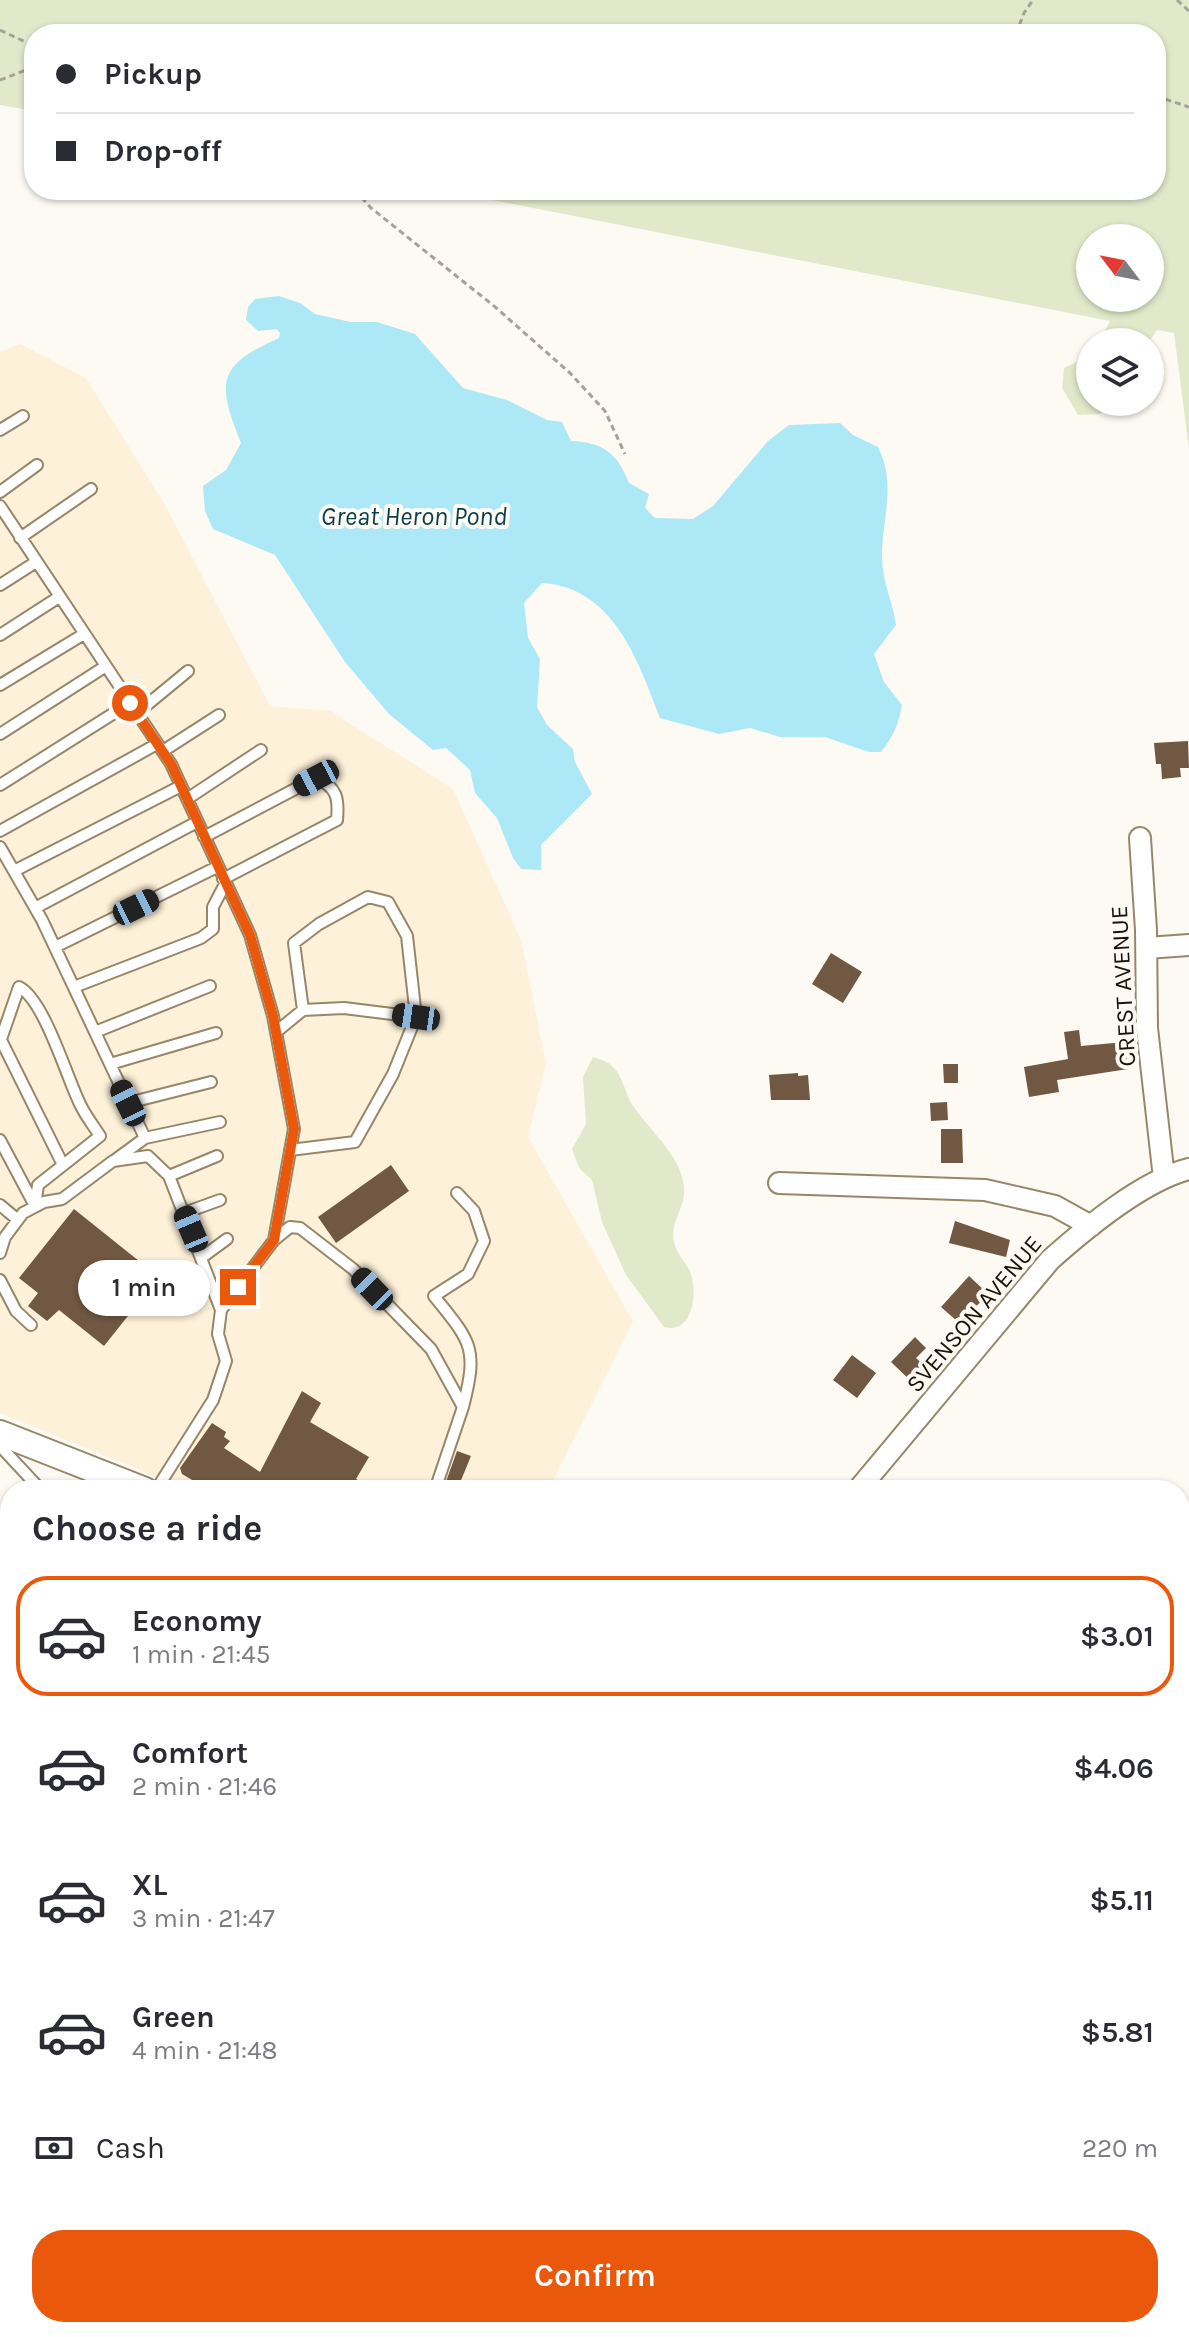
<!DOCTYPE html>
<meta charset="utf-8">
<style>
:root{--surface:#fff;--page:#f2f2f3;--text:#2b2b33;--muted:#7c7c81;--line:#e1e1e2;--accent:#ea580c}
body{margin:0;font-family:Karla,sans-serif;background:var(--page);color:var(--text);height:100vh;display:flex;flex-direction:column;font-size:30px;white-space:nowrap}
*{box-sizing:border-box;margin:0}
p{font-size:26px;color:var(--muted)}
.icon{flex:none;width:44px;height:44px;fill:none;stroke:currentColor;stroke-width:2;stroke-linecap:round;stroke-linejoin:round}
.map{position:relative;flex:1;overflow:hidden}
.sheet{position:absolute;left:0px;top:1480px;width:1190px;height:858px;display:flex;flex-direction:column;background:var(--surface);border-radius:32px 32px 0 0;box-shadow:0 2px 6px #0004}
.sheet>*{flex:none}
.banner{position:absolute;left:24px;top:24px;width:1142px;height:176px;border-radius:32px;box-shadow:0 2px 6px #0004;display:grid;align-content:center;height:176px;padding:0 32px;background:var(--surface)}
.needle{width:52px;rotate:302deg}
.fabs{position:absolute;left:1076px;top:224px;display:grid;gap:16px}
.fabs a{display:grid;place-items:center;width:88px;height:88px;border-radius:50%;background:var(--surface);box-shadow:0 2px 6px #0004;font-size:40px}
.end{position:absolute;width:36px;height:36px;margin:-18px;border:10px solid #ea580c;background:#fff;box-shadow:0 0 0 4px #fff}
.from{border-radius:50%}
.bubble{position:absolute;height:56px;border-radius:28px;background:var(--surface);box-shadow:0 2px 6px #0004;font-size:26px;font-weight:600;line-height:56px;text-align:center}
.car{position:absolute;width:24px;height:48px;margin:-24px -12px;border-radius:10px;box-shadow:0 0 6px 2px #0007;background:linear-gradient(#222 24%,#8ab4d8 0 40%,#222 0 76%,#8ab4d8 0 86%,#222 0)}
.banner b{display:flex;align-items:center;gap:28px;height:76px;font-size:30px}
.banner b+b{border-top:2px solid var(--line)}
.banner i{width:20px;height:20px;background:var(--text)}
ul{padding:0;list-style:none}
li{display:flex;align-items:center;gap:24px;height:120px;margin:0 16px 12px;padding:0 16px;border:4px solid transparent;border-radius:32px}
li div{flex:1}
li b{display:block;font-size:30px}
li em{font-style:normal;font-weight:600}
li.on{border-color:var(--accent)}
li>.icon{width:72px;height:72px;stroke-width:1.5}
h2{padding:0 32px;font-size:36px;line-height:96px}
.pay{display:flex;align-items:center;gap:20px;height:88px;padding:0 32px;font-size:30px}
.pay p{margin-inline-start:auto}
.button{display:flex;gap:16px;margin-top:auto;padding:16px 32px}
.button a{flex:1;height:92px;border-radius:32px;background:var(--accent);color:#fff;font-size:32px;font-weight:600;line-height:92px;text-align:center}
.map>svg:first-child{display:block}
.built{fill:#fdf1d9}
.green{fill:#e2e9ca;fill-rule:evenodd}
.water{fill:#ade8f6}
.building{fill:#705842}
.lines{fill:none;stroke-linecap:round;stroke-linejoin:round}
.service-casing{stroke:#968769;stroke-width:14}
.minor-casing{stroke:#968769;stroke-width:24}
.tertiary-casing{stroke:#968769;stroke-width:28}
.path{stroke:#a6a299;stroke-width:3;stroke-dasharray:6 4;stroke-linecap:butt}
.service{stroke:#fff;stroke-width:10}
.minor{stroke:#fff;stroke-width:20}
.tertiary{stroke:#fff;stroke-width:24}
.route{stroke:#ea580c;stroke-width:10}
.labels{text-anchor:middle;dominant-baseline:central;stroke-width:8;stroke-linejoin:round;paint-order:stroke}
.street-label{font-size:24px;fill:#1a1408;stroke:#fdf9f3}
.water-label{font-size:26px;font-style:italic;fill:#083e49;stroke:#fdf9f3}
</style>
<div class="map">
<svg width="1189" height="2337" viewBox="0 0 1189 2337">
<rect width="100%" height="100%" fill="#fdf9f3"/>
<!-- built -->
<path class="built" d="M20 344 86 378 165 505 270 706 330 711 453 789 521 940 546 1063 528 1137 633 1322 548 1490H179L138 1469 0 1413V352Z"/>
<!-- green -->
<path class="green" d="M0 0H1189V449L1174 333 1157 330 1149 342H1099L1110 321 441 190H1156V34H34V111L0 105ZM1150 238V298H1090V238Z
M1090 356V402H1118L1099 414 1078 415 1062 388 1064 368Z
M593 1057C599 1059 610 1062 614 1068 622 1076 625 1091 630 1101 647 1130 687 1158 684 1195 682 1212 670 1223 674 1242 676 1254 687 1263 691 1274 698 1295 692 1335 664 1327L626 1275 602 1222 592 1180 579 1168 572 1149 586 1124 583 1077Z"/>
<!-- water -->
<path class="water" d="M279 296 300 303 315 314 351 322H377L415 334 463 388 507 400 547 420 562 422 571 441C603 442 618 454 629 483L649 494 645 508 655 518 693 519 713 506 768 441 789 425 840 423 853 435 878 447C897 486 882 516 882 557 882 581 893 602 896 625L874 654 884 682 902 705C899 724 893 737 881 752H869L825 737H780L750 728 719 734 660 718C638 660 613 587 542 583L524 603 528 638 540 659 537 707 547 725 573 749 575 762 592 794 541 845V870L521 869 513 858 497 818 475 793 470 770 446 748 433 750 389 714 345 662 275 555 213 529 205 511 203 486 226 470 241 443C217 383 216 366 279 338L280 333 277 329 258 331 246 320 248 307 255 299Z"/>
<!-- building -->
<path class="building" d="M1188 741 1189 768H1180L1181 777 1162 779 1161 764H1156L1154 743Z
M831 953 862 972 843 1003 812 984Z
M1079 1030 1081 1046 1125 1042 1128 1069 1057 1080 1059 1092 1029 1097 1024 1067 1068 1059 1064 1032Z
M943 1064H958V1083H944Z
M798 1073V1076L808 1075 810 1100H771L769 1075Z
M947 1102 948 1120 931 1121 930 1103Z
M941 1129H962L963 1163H941Z
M391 1165 409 1191 336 1243 318 1217Z
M74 1209 159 1277 104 1346 59 1310 47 1321 28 1306 38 1293 19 1278Z
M955 1221 1010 1240 1006 1257 949 1243Z
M969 1276 985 1291 979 1297 983 1300 958 1322 941 1307Z
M915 1337 926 1348 916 1358 929 1370 914 1384 891 1362Z
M852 1355 876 1373 857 1398 833 1380Z
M302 1391 321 1403 310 1422 369 1457 356 1479 375 1490H209L182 1474 180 1468 212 1423 226 1432 224 1437 230 1441 224 1448 260 1472Z
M457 1451 471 1456 457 1490H443Z"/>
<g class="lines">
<!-- service casing -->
<g class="service-casing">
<path id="service" d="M0 430 23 416
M0 492 37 465
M0 506 171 764 250 935 273 1016 294 1129 274 1240
M20 538 91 489
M0 585 36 562
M0 635 59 597
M0 685 84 634
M137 713 188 671
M0 734 106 666
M163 751 219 715
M0 785 130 703
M187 799 261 750
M0 831 157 744
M204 837 316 778C337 787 339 798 337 820L223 879
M0 847 42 920 145 1138
M14 871 181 786
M35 908 197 822
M55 947 217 867
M74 987 201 938 213 929V907L225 884
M303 1010 344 1008 416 1017
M95 1032 210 986
M276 1032 303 1010 294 943 319 924 368 897 388 902 407 936 416 1017 393 1074 355 1142 290 1150
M1 1040 63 1165
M0 1042 19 987C44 999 67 1078 80 1104 85 1115 93 1125 100 1136L38 1185 35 1206
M110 1064 216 1033
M128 1103 211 1082
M0 1140 35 1206
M115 1160 145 1138 220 1122
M169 1176 217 1156
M457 1193 474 1211 484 1241 468 1274 434 1296C472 1343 478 1348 463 1407
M0 1205 18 1220
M184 1213 220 1200
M0 1253 5 1237 23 1213 44 1202 62 1199 113 1161 148 1156 169 1176 221 1310
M201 1258 227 1239
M0 1280 16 1311 31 1325
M0 1446 41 1490
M156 1490 213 1400 226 1361 218 1334 221 1310 274 1240 290 1227 300 1228 353 1269 431 1349 463 1407 435 1490
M0 2142 10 2147
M486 2328 494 2337
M323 2337 332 2328
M438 2337V2328"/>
</g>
<!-- minor casing -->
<g class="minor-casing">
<path id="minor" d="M1140 838 1146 930 1147 1028 1164 1178
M1147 948 1189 945
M779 1183 985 1190 1055 1206 1091 1226
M858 1490 1050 1260C1086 1228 1142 1181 1189 1169"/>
</g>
<!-- tertiary casing -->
<g class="tertiary-casing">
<path id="tertiary" d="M0 1433 145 1490
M1180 2175 1189 2176"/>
</g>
<!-- path -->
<path class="path" d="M1177 0 1189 11
M0 30 34 46
M1016 34 1024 13 1033 0
M0 80 34 67
M1156 96 1189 107
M355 190 371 208 494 306 570 373 605 411 625 454
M1180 1862 1189 1852"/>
<!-- service -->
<use href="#service" class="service"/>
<!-- minor -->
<use href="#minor" class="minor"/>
<!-- tertiary -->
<use href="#tertiary" class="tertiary"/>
</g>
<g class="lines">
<!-- route -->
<path class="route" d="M130 703 171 764 250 935 273 1016 294 1129 274 1240 238 1287"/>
</g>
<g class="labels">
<!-- street labels -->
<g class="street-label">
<text transform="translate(1123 986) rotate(-93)">CREST AVENUE</text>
<text transform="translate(974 1314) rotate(-50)">SVENSON AVENUE</text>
</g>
<!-- water labels -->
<g class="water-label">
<text x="414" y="516">Great Heron Pond</text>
</g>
</g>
</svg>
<div class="fabs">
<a><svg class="needle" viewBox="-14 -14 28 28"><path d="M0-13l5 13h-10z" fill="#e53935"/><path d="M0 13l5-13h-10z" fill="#7c7c81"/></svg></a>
<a><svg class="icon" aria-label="layers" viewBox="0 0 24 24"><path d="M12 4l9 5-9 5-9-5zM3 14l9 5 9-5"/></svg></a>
</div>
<i class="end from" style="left:130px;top:703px"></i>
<i class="end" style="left:238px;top:1287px"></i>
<div class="bubble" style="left:78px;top:1260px;width:132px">1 min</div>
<i class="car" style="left:316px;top:778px;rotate:242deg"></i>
<i class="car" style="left:136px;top:907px;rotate:64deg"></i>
<i class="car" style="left:416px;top:1017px;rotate:278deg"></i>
<i class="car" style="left:128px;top:1103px;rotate:334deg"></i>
<i class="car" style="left:191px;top:1229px;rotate:337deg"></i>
<i class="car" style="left:372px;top:1289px;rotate:316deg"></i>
<div class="banner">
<b><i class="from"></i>Pickup</b>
<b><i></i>Drop-off</b>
</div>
<section class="sheet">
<h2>Choose a ride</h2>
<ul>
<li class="on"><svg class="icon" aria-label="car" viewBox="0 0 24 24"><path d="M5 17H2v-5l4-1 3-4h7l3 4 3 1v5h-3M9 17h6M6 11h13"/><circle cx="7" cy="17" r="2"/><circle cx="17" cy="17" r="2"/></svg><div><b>Economy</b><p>1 min · 21:45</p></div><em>$3.01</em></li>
<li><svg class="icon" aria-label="car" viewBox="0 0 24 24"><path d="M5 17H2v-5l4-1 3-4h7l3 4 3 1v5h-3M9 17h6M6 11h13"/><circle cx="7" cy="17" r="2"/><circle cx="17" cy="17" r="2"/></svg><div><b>Comfort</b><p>2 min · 21:46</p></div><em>$4.06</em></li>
<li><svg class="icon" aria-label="car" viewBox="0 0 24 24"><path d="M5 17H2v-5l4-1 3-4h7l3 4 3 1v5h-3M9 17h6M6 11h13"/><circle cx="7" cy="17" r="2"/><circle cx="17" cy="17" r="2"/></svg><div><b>XL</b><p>3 min · 21:47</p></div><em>$5.11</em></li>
<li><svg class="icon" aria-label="car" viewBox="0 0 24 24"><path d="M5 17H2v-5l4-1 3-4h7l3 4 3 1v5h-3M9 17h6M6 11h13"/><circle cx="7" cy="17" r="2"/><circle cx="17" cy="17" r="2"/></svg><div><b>Green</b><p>4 min · 21:48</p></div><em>$5.81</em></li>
</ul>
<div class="pay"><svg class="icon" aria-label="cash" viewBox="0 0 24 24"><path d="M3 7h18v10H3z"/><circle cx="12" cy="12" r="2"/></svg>Cash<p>220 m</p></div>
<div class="button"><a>Confirm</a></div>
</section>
</div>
